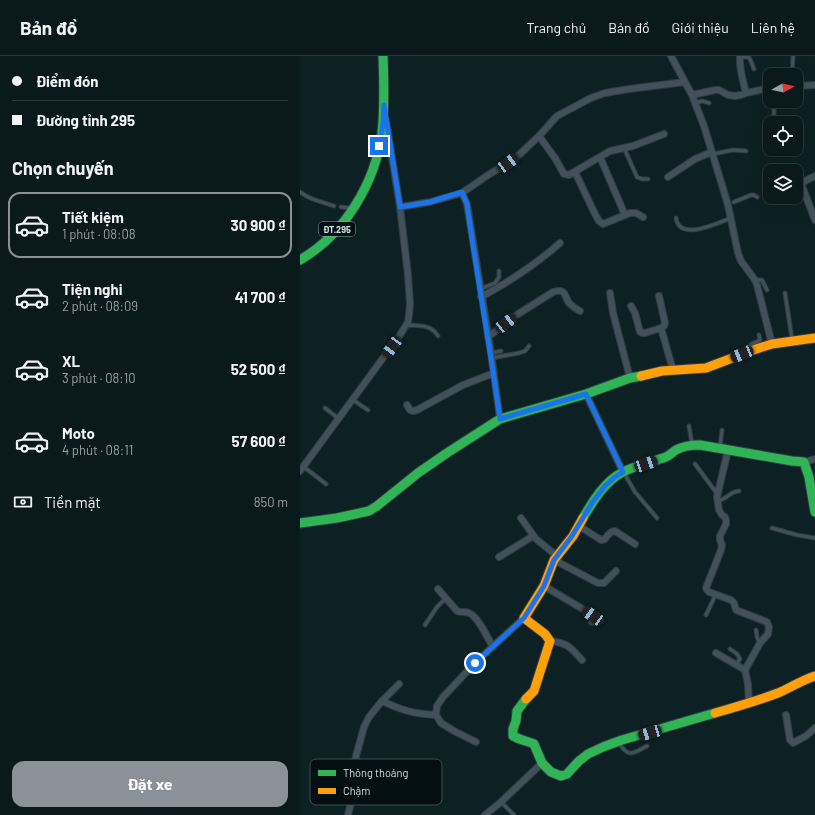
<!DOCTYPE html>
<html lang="vi">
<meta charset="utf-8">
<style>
:root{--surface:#0a191c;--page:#182629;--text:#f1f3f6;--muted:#99a0a3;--line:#2a383b;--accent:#8c9099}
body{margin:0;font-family:Barlow,sans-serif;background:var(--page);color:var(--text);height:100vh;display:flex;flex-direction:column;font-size:15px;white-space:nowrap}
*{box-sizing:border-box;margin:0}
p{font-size:13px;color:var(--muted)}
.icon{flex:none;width:22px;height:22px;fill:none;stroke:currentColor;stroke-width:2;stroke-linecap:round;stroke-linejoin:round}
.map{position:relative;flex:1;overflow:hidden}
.drawer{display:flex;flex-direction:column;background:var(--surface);width:300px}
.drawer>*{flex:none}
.hud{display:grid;align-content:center;height:88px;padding:0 12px;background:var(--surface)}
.needle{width:26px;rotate:82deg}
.fabs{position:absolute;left:463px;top:12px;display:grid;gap:8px}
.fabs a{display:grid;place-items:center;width:40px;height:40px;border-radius:8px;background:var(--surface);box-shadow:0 4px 16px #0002,0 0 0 1px var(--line);font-size:20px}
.end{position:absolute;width:18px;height:18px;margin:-9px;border:5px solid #1a73e8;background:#fff;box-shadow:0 0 0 2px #fff}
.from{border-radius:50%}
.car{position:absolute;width:12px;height:24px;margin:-12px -6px;border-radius:5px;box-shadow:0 0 3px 1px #0007;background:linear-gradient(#222 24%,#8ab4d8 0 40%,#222 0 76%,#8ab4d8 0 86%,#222 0)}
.hud b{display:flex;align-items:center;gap:14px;height:38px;font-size:15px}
.hud b+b{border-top:1px solid var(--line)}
.hud i{width:10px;height:10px;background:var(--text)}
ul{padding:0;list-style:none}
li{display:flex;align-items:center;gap:12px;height:66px;margin:0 8px 6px;padding:0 4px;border:2px solid transparent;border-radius:12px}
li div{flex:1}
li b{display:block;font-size:15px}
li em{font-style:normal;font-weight:700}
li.active{border-color:var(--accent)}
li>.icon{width:36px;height:36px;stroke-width:1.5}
h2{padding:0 12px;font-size:18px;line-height:48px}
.pay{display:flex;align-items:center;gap:10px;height:44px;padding:0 12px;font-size:15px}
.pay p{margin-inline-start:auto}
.cta{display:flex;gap:8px;margin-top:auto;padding:8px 12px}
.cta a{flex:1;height:46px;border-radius:12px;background:var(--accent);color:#fff;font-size:16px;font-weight:700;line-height:46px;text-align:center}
header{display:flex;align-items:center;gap:24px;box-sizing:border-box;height:56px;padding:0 20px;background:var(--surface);border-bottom:1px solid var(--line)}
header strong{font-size:19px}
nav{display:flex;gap:22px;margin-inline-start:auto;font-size:14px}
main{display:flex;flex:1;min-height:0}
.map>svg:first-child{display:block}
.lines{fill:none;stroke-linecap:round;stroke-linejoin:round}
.lane-casing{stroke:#2d3e42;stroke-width:5}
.street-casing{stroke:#2d3e42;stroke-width:8}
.fast-casing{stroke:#2d3e42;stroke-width:11}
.slow-casing{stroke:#2d3e42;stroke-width:11}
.lane{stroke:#42505a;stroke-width:3}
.street{stroke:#42505a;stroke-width:6}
.fast{stroke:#30b455;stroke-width:9}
.slow{stroke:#ff9f0a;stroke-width:9}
.route{stroke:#1a73e8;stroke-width:5}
.labels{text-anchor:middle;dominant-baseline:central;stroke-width:3.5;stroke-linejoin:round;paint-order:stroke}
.shield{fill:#030f12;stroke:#90a1a5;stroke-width:1}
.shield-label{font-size:9px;font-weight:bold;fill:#ccdfe4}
.key{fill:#030f12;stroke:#3f4d51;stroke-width:1}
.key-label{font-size:11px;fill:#ccdfe4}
</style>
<header>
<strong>Bản đồ</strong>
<nav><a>Trang chủ</a><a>Bản đồ</a><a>Giới thiệu</a><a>Liên hệ</a></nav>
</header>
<main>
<section class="drawer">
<div class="hud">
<b><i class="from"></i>Điểm đón</b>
<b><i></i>Đường tỉnh 295</b>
</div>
<h2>Chọn chuyến</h2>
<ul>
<li class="active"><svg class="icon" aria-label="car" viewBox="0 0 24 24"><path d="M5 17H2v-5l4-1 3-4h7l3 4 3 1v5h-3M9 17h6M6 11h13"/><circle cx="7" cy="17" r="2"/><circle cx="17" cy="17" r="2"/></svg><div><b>Tiết kiệm</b><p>1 phút · 08:08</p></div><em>30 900 ₫</em></li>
<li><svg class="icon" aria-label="car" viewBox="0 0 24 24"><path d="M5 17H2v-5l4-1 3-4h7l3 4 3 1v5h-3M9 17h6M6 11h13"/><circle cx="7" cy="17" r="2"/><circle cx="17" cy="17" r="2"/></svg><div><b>Tiện nghi</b><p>2 phút · 08:09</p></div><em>41 700 ₫</em></li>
<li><svg class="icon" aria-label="car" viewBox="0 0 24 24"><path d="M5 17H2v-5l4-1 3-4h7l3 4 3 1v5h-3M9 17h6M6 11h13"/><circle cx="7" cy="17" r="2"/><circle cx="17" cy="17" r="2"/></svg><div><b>XL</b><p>3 phút · 08:10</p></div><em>52 500 ₫</em></li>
<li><svg class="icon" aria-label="car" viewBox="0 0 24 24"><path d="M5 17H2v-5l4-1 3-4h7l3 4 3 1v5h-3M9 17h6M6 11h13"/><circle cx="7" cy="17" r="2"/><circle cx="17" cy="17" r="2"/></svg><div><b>Moto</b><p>4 phút · 08:11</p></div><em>57 600 ₫</em></li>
</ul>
<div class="pay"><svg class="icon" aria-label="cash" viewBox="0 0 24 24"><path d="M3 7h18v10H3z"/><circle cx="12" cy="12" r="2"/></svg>Tiền mặt<p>850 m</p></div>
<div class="cta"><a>Đặt xe</a></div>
</section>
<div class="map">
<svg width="515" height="759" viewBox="0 0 515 759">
<rect width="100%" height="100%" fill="#0d2125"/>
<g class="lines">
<!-- lane casing -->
<g class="lane-casing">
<path id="lane" d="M440 1H448L450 3 454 13
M492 19 493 1
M395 47 402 45 409 47
M470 64 474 60V45
M324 92 337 121 342 123H348
M413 98 433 94 446 95
M0 136C10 144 22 146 34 150
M434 146 451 139H454L457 141
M41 151 50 152
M376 162C379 186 418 167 431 162
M455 224H462L467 234
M180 233 195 227 199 221V215
M485 237 492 283
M106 269C118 270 131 268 138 280
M448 294C449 286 455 288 460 284L459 279
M191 297 201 295
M192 302 219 297 225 295 229 290
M53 344 68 354
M25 352 39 363
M389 370 392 388
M420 391 422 374
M395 408 418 439
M4 411 26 428
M324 417 335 436 357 462
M417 445C429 443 428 436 439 435
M472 472 497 479 515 482
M406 559 416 538
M125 569 137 551 145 543
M456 574 457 581 460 587
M430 593 437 598 440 603 436 609
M319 687C329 703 333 697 347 690
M56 712 95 721
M201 746 214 759"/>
</g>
<!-- street casing -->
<g class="street-casing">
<path id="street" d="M371 0 392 39 404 70 428 149 438 197 441 205 455 224 457 229 472 288
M440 0C439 13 443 25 446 37
M496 30 515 29
M392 39 415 34H419L428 39 435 40 441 39 446 37 470 32
M239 80 255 102 264 118 269 119 310 95 333 90 364 78
M300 101 325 159
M275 116 295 158 299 165 303 168 330 157H336L343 161
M515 120 503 126 502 130 515 164
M368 121 395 103 412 96
M162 137 167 148 191 297 200 363
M100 151 130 146 162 137 188 119 208 107 220 98 239 80 257 60 291 42 305 37 329 33 385 26
M310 237 313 257 330 322
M359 240 365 267 364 270 361 272
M181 241C209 226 236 208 260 187
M331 250 335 257 340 276 342 277H345L361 272 373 314
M188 281 215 260 253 236C266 232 264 239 269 247 272 250 276 253 280 255
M286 338 323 416
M107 349 110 354 113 355 117 354 163 329 194 317
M428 394 417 441 419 454 422 459 425 461 426 464V468L420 480V484L422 489 421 494 406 532 407 534 409 536 431 544 434 547 436 554 467 566 469 571 468 578 460 587 445 614 448 628 449 647
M504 406 515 403
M0 415 100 279 108 266 109 259 110 248 108 219 100 151 86 64
M221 462 236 483 257 500
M279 470 301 484 305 483C307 480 310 475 315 475L335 488
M199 501 233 480
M254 504 298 527H304L316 515
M244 530 281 552 293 560 294 562 292 566
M138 533 157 555C161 557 165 555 169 557 178 560 188 583 193 591
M250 585C268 587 270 591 282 604
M416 597 445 614
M82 645C101 654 114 658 136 659
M486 659 490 684 493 687 506 680 515 672
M176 686 154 675 141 667 136 659 137 650 143 641 175 607 224 562
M48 759 57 723 55 706 56 700 64 671 69 661 82 645 99 628
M185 759 201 746 221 727 242 707"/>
</g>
<!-- fast casing -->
<g class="fast-casing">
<path id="fast" d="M0 204C45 178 75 127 82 77 85 51 84 26 83 0
M283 462C293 445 305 425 323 416 337 409 352 406 366 401 370 399 373 396 376 394 383 390 392 389 400 389L492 405 504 406 509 421 515 456
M0 467 37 462 69 455 77 450 118 417 147 397 200 363 286 338 330 322 341 320
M226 643 217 655 216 665 213 673V680C220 684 227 685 234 688L242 707 251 716 261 720 267 718 279 705 288 698 303 691 322 684 415 657"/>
</g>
<!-- slow casing -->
<g class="slow-casing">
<path id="slow" d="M341 320 362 315 406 312 456 293 472 288 515 282
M226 643 234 635 250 585 245 578 224 562 244 530 254 504 273 480 283 462
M415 657C436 651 457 645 478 637 490 632 502 624 515 620"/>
</g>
<!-- lane -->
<use href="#lane" class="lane"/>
<!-- street -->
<use href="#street" class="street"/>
<!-- fast -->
<use href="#fast" class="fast"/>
<!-- slow -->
<use href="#slow" class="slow"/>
</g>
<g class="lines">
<!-- route -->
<path class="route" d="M79 90 83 68 84 49 100 151 130 146 162 136 167 148C177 220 190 291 200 363L286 338 323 416 315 421 305 430 292 447 272 480 254 504 244 530 224 562 175 607"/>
</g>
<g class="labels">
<!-- shield labels -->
<rect class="shield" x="19" y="166" width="36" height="14" rx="3"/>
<g class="shield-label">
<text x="37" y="173">ĐT.295</text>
</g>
</g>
<!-- legend -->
<rect x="10" y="703" width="132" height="46" rx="6" class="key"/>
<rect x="18" y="714" width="18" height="6" fill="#30b455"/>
<rect x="18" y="732" width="18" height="6" fill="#ff9f0a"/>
<g class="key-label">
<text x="43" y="721">Thông thoáng</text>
<text x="43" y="739">Chậm</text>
</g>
</svg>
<div class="fabs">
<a><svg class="needle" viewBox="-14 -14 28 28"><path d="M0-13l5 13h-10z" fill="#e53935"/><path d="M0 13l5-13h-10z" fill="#99a0a3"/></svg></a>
<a><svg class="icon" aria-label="locate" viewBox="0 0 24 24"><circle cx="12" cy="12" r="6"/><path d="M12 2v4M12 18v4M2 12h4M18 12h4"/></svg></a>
<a><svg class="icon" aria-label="layers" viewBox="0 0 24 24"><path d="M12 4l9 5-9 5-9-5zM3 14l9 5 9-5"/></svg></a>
</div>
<i class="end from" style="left:175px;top:607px"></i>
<i class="end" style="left:79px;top:90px"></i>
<i class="car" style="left:208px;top:107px;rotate:54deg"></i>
<i class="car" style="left:206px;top:267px;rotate:52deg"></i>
<i class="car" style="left:92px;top:291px;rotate:216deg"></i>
<i class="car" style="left:442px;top:298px;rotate:248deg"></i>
<i class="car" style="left:346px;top:408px;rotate:71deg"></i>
<i class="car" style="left:293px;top:560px;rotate:305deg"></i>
<i class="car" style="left:350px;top:677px;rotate:254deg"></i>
</div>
</main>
